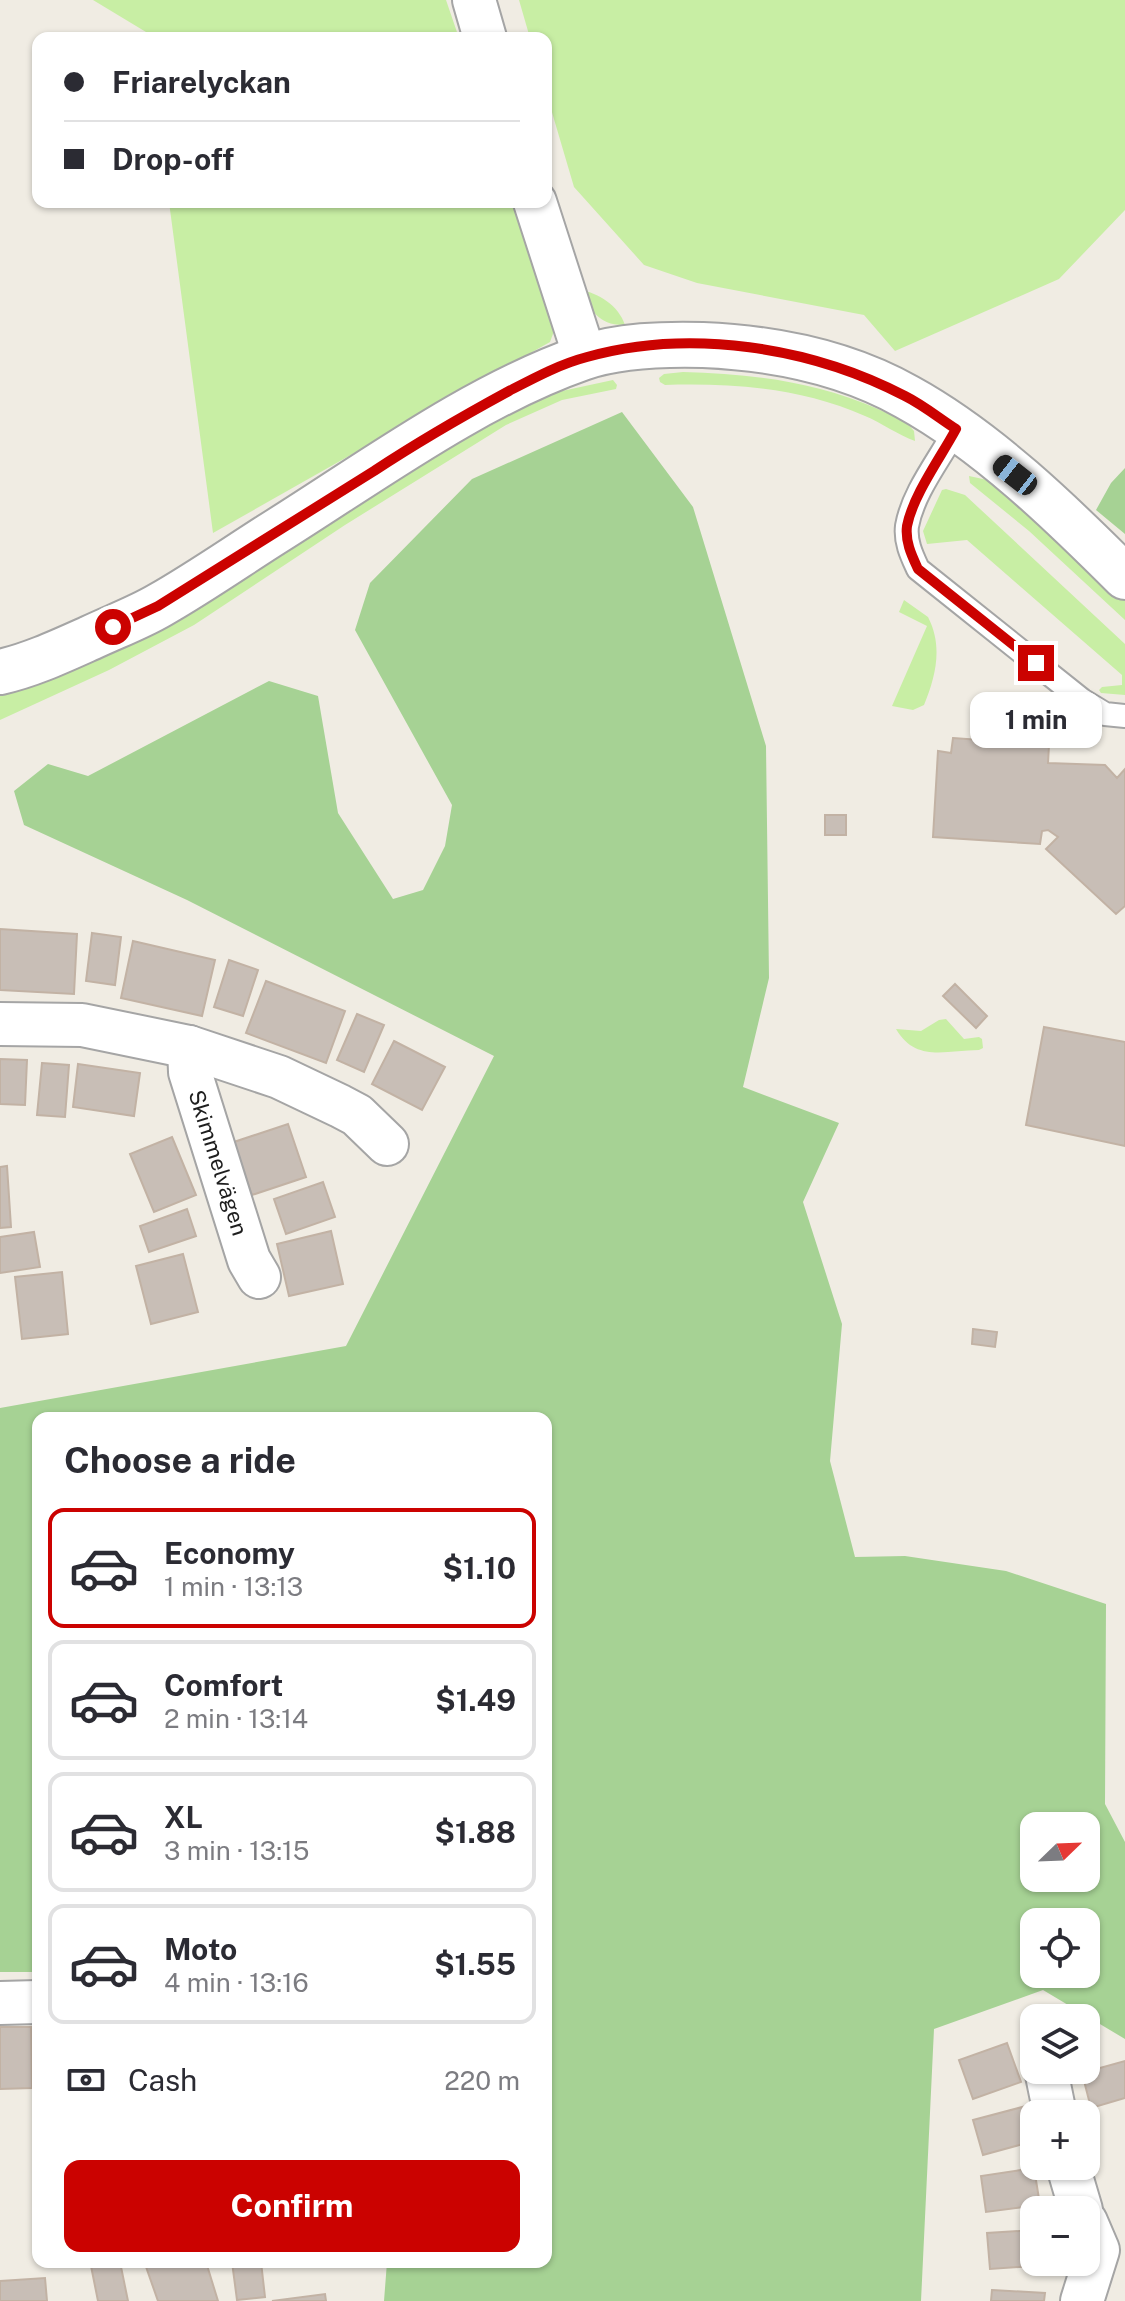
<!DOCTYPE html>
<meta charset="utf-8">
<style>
:root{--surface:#fff;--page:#f7f7f7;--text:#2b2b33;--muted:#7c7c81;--line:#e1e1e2;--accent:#cb0200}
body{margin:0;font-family:"Public Sans",sans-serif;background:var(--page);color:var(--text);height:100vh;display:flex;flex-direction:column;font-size:30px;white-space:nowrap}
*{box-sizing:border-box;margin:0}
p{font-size:26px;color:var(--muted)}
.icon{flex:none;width:44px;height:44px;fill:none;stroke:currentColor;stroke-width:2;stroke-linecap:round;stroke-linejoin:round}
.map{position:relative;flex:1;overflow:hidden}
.details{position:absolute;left:32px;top:1412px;width:520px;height:856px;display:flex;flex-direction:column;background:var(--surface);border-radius:16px;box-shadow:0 2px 6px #0004}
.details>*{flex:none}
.guide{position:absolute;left:32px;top:32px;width:520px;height:176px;border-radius:16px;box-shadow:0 2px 6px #0004;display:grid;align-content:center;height:176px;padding:0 32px;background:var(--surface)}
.needle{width:52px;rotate:67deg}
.buttons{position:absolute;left:1020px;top:1812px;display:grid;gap:16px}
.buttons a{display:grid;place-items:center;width:80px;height:80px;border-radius:16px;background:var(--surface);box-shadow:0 2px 6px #0004;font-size:40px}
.end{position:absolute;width:36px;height:36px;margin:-18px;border:10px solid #cb0200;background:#fff;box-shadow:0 0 0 4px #fff}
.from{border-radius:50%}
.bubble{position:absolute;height:56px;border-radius:16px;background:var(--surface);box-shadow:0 2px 6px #0004;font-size:26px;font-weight:700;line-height:56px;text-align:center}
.car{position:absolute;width:24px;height:48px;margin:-24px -12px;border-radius:10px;box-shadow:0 0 6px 2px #0007;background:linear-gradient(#222 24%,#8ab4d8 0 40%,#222 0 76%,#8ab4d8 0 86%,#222 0)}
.guide b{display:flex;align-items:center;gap:28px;height:76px;font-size:30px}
.guide b+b{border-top:2px solid var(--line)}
.guide i{width:20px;height:20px;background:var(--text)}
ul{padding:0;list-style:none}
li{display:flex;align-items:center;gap:24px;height:120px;margin:0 16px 12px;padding:0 16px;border:4px solid var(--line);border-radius:16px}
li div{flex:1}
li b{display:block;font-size:30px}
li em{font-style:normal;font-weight:700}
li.selected{border-color:var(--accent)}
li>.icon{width:72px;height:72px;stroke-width:1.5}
h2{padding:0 32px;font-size:36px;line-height:96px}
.pay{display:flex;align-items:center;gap:20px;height:88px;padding:0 32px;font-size:30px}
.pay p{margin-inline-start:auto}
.cta{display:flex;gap:16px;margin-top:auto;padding:16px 32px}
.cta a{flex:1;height:92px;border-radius:16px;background:var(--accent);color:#fff;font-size:32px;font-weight:700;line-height:92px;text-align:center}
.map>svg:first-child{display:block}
.grass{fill:#c8eea4}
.forest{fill:#a6d294;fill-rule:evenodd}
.building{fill:#c8beb6;stroke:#c2b2a4;stroke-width:2}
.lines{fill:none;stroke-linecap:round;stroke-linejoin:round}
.service-casing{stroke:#a5a5a5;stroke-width:26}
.minor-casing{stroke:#a5a5a5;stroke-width:46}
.tertiary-casing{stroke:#a5a5a5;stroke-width:48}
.service{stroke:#fff;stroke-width:22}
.minor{stroke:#fff;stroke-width:42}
.tertiary{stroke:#fff;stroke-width:44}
.route{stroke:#cb0200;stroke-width:10}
.labels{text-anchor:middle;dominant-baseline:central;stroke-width:6;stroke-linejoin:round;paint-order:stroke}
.street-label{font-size:22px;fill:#1e1e1e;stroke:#fff}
</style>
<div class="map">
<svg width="1125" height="2301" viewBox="0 0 1125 2301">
<rect width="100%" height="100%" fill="#f0ece3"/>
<!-- grass -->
<path class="grass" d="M93 0H446L459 38H147L146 32Z
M519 0H1125V210L1059 279 895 351 864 315 697 283 644 265 574 187 546 92V38H530Z
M169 202H516L557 323 550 342 213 533Z
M579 290C598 292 619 306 625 325 599 326 591 310 579 290Z
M683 372C752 374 814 381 878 409 891 415 905 419 914 431L915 441C898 435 882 423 865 416 801 388 734 383 665 385L660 382 659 378 664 374Z
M613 380 617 385 616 389 562 400 506 425 345 525 194 625 109 670 0 720V694L106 649 501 413 548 394Z
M969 476 992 481 1122 598 1125 601V620L1029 531 970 483Z
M946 489 965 495 1125 644V695L1101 693 1099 690 1102 687 1122 685V675L967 540 927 544 923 531 942 490Z
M904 600 928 617C943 646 936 676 924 705L913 710 892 706 927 626 899 612Z
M946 1019 964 1039 979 1037 982 1039 983 1048 979 1050C946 1050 916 1063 896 1029L921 1031 939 1020Z"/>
<!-- forest -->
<path class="forest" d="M622 412 693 507 766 746 769 978 743 1087 839 1123 803 1202 842 1324 830 1461 855 1557 905 1556 1006 1571 1106 1604 1105 1804 1125 1842V2039L1043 1990 934 2029 921 2301H384L387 2262H546V1418H38V1972H0V1408L346 1346 494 1056 187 900 24 825 14 791 48 764 88 776 269 681 318 696 338 813 393 899 423 890 445 846 452 805 355 630 370 583 472 479ZM1034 1826H1086V1878H1034ZM1034 1922H1086V1974H1034Z
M1125 468V534L1096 510 1111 483Z"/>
<!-- building -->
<path class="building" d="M953 738 1049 745 1048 763 1105 765 1117 778 1125 769V906L1116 914 1046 849 1058 837 1048 830 1042 831 1040 844 933 837 938 751 951 753Z
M825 815H846V835H825Z
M0 929 77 934 74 994 0 990Z
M92 933 121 937 115 985 86 981Z
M133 941 215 960 202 1016 121 998Z
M229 960 258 970 243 1016 214 1007Z
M266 981 345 1011 326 1063 246 1033Z
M955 984 987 1016 976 1028 943 996Z
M357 1014 384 1025 364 1072 337 1060Z
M1044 1027 1125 1042V1146L1026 1125Z
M394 1041 445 1067 422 1110 372 1084Z
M0 1059 27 1060 25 1105 0 1104Z
M42 1063 69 1065 65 1117 37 1115Z
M78 1064 140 1073 134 1116 73 1107Z
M288 1124 306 1177 252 1195 234 1142Z
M172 1137 196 1195 154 1212 130 1154Z
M7 1166 11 1227 0 1228V1167Z
M323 1182 335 1217 286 1234 274 1199Z
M187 1209 196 1236 149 1252 140 1226Z
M331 1231 343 1284 289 1296 277 1244Z
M34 1232 40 1267 0 1273V1237Z
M183 1254 198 1312 151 1324 136 1266Z
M62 1272 68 1334 22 1339 15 1277Z
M973 1329 997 1332 995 1347 972 1344Z
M0 2027H31L32 2088 0 2089Z
M1007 2043 1021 2082 973 2099 959 2060Z
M1125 2061V2098L1091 2108 1082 2073Z
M1026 2106 1034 2141 983 2155 973 2120Z
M1034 2168 1040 2205 986 2212 981 2176Z
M1034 2230V2262H1046V2265L990 2269 987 2233Z
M112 2262H120L128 2301H98L91 2266Z
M151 2262H206L218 2301H158L145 2264Z
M232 2262H261L265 2297 237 2300Z
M45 2278 47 2301H0V2281Z
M992 2290 1045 2293 1044 2301H991Z
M325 2294 326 2301H272Z"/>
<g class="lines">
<!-- service casing -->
<g class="service-casing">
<path id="service" d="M956 429C940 459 913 492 907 526 905 542 912 556 918 569L1082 700 1105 714 1125 716"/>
</g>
<!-- minor casing -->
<g class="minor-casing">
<g id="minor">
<path d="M474 0 485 38"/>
<path d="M535 202 585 357"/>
<path d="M0 1024 82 1025 189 1047 279 1077 340 1106 357 1115 387 1144"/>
<path id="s1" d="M189 1047 190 1072 249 1260 259 1277"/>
<path d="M0 2003 38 2002"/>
<path d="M1046 2070 1055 2114"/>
<path d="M1068 2166 1081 2210"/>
<path d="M1082 2301 1098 2250 1086 2222"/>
</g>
</g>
<!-- tertiary casing -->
<g class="tertiary-casing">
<path id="tertiary" d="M0 672C31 665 61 651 90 638 113 627 138 618 160 605 197 584 233 559 269 536 367 475 473 396 582 358 619 345 664 344 703 345 774 348 845 362 907 397 987 441 1061 513 1125 577"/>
</g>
<!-- service -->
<use href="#service" class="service"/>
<!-- minor -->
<use href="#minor" class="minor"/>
<!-- tertiary -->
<use href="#tertiary" class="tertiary"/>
</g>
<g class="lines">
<!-- route -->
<path class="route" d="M113 627 158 606C230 561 302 516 374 471 418 442 463 416 509 391 534 378 560 364 587 357 690 328 811 347 905 396 923 405 939 418 956 429 941 457 913 495 907 526 905 542 912 556 918 569L1036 663"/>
</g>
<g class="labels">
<!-- street labels -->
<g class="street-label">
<text stroke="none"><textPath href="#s1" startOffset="120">Skimmelvägen</textPath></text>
</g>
</g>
</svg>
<div class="buttons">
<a><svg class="needle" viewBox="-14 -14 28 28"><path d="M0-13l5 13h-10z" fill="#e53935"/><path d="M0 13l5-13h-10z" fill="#7c7c81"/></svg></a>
<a><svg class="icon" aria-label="locate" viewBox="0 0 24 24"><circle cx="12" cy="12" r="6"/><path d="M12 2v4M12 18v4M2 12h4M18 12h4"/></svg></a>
<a><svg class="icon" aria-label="layers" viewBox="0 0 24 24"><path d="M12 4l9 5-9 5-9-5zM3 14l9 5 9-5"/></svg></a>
<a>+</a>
<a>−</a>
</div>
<i class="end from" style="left:113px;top:627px"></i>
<i class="end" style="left:1036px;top:663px"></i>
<div class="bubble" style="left:970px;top:692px;width:132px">1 min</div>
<i class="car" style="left:1015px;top:475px;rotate:308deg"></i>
<div class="guide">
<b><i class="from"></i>Friarelyckan</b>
<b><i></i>Drop-off</b>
</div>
<section class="details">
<h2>Choose a ride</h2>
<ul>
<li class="selected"><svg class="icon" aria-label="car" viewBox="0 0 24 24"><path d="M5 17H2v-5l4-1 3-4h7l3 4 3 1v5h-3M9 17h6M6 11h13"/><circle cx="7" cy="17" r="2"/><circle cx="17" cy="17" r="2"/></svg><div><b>Economy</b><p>1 min · 13:13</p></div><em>$1.10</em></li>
<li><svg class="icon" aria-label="car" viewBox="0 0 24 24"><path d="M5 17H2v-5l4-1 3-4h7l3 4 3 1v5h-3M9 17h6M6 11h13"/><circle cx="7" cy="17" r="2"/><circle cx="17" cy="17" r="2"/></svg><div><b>Comfort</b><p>2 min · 13:14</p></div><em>$1.49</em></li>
<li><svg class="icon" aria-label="car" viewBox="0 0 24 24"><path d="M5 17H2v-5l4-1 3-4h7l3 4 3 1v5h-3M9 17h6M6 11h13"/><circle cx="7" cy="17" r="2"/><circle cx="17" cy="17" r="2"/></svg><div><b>XL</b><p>3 min · 13:15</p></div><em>$1.88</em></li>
<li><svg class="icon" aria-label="car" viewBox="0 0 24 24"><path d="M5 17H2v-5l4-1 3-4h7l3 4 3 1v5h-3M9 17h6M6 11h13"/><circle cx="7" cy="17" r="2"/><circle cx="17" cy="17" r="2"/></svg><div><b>Moto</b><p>4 min · 13:16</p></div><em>$1.55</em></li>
</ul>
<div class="pay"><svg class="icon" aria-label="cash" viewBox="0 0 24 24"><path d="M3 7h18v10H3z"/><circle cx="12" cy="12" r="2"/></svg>Cash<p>220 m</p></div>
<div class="cta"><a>Confirm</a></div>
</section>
</div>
